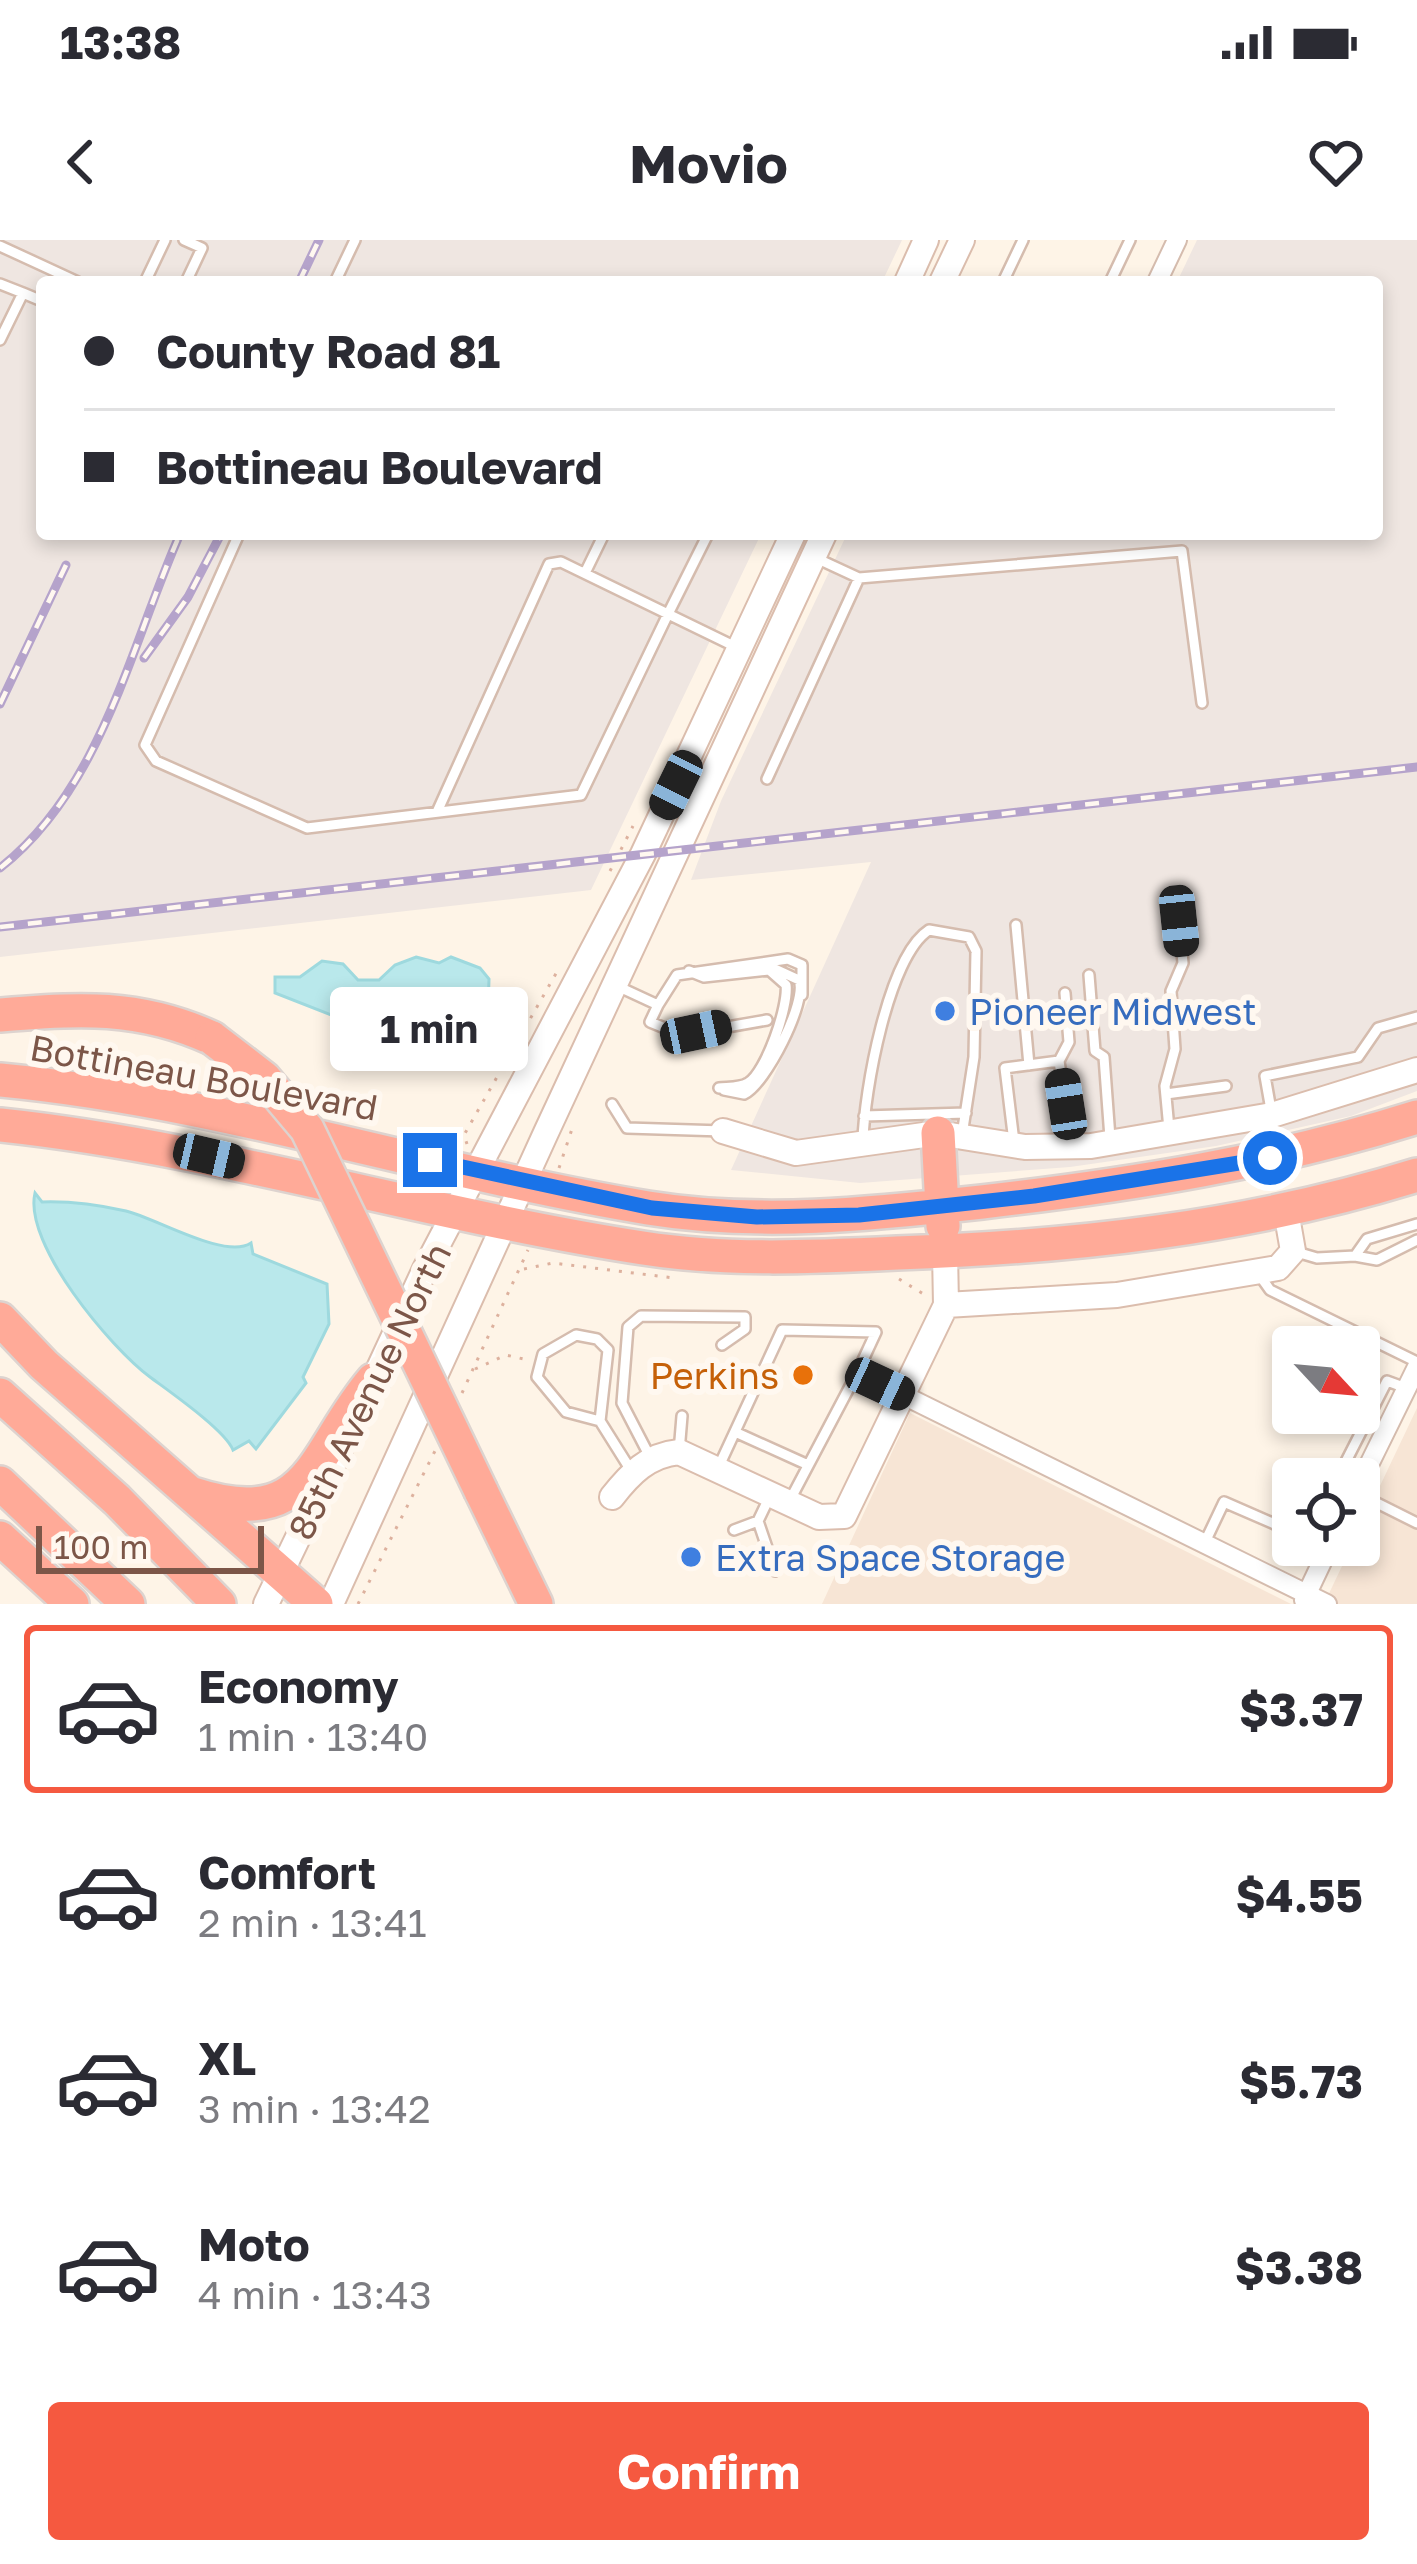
<!DOCTYPE html>
<meta charset="utf-8">
<style>
:root{--surface:#fff;--page:#f2f2f3;--text:#2b2b33;--muted:#7c7c81;--line:#e1e1e2;--accent:#f55940}
body{margin:0;font-family:"Golos Text",sans-serif;background:var(--page);color:var(--text);height:100vh;display:flex;flex-direction:column;font-size:45px;white-space:nowrap}
*{box-sizing:border-box;margin:0}
p{font-size:39px;color:var(--muted)}
.icon{flex:none;width:66px;height:66px;fill:none;stroke:currentColor;stroke-width:2;stroke-linecap:round;stroke-linejoin:round}
.map{position:relative;height:1364px;overflow:hidden}
.side{display:flex;flex-direction:column;background:var(--surface);flex:1}
.side>*{flex:none}
.top-card{position:absolute;left:36px;top:36px;width:1347px;height:264px;border-radius:12px;box-shadow:0 6px 18px #0003;display:grid;align-content:center;height:264px;padding:0 48px;background:var(--surface)}
.needle{width:78px;rotate:116deg}
.controls{position:absolute;left:1272px;top:1086px;display:grid;gap:24px}
.controls a{display:grid;place-items:center;width:108px;height:108px;border-radius:12px;background:var(--surface);box-shadow:0 6px 18px #0003;font-size:60px}
.scale{position:absolute;left:36px;bottom:30px;width:228px;box-sizing:border-box;padding-left:12px;border:6px solid #7c5648;border-top:0;font-size:33px;line-height:42px;white-space:nowrap;color:#7c5648;-webkit-text-stroke:9px #fff8f0;paint-order:stroke}
.end{position:absolute;width:54px;height:54px;margin:-27px;border:15px solid #1a73e8;background:#fff;box-shadow:0 0 0 6px #fff}
.from{border-radius:50%}
.bubble{position:absolute;height:84px;border-radius:12px;background:var(--surface);box-shadow:0 6px 18px #0003;font-size:39px;font-weight:700;line-height:84px;text-align:center}
.car{position:absolute;width:36px;height:72px;margin:-36px -18px;border-radius:15px;box-shadow:0 0 9px 3px #0007;background:linear-gradient(#222 24%,#8ab4d8 0 40%,#222 0 76%,#8ab4d8 0 86%,#222 0)}
.top-card b{display:flex;align-items:center;gap:42px;height:114px;font-size:45px}
.top-card b+b{border-top:3px solid var(--line)}
.top-card i{width:30px;height:30px;background:var(--text)}
ul{padding:21px 0 0;list-style:none}
li{display:flex;align-items:center;gap:36px;height:168px;margin:0 24px 18px;padding:0 24px;border:6px solid transparent;border-radius:12px}
li div{flex:1}
li b{display:block;font-size:45px}
li em{font-style:normal;font-weight:700}
li.selected{border-color:var(--accent)}
li>.icon{width:108px;height:108px;stroke-width:1.5}
.button{display:flex;gap:24px;margin-top:auto;padding:24px 48px}
.button a{flex:1;height:138px;border-radius:12px;background:var(--accent);color:#fff;font-size:48px;font-weight:700;line-height:138px;text-align:center}
.status{display:flex;justify-content:space-between;align-items:center;height:84px;padding:0 60px;background:var(--surface);direction:ltr}
.status svg{height:33px;fill:currentColor}
header{display:flex;justify-content:space-between;align-items:center;height:156px;padding:0 48px;background:var(--surface);font-size:54px;font-weight:700}
.map>svg:first-child{display:block}
.residential{fill:#f7e5d5}
.industrial{fill:#efe6e1}
.water{fill:#b9e8eb;stroke:#9ed9de;stroke-width:3}
.lines{fill:none;stroke-linecap:round;stroke-linejoin:round}
.lane-casing{stroke:#d5bcae;stroke-width:14}
.street-casing{stroke:#d5bcae;stroke-width:22}
.secondary-casing{stroke:#dbbdad;stroke-width:28}
.highway-casing{stroke:#ddd3cf;stroke-width:38}
.path{stroke:#ddb19e;stroke-width:3;stroke-dasharray:3 9;stroke-linecap:butt}
.lane{stroke:#fff;stroke-width:9}
.street{stroke:#fff;stroke-width:18}
.secondary{stroke:#fff;stroke-width:24}
.highway{stroke:#ffaa98;stroke-width:33}
.rail-casing{stroke:#b5a3cb;stroke-width:9}
.rail{stroke:#fff8f0;stroke-width:4.5;stroke-dasharray:14;stroke-linecap:butt}
.highway-bridge-casing{stroke:#ddd3cf;stroke-width:38;stroke-linecap:butt}
.highway-bridge{stroke:#ffaa98;stroke-width:33}
.route{stroke:#1a73e8;stroke-width:15}
.shop-dot{fill:#3f7fe0;stroke:#fff8f0;stroke-width:4.5}
.food-dot{fill:#e8710a;stroke:#fff8f0;stroke-width:4.5}
.labels{text-anchor:middle;dominant-baseline:central;stroke-width:12;stroke-linejoin:round;paint-order:stroke}
.shop-label{font-size:36px;fill:#366cbe;stroke:#fff8f0;text-anchor:start}
.street-label{font-size:36px;fill:#7c5648;stroke:#fff8f0}
.food-label{font-size:36px;fill:#c56008;stroke:#fff8f0;text-anchor:end}
</style>
<div class="status"><b>13:38</b><svg viewBox="0 0 49 12"><path d="M0 12V9h3v3zM5 12V6h3v6zM10 12V3h3v9zM15 12V0h3v12zM26 1h20v11H26zM47 4h2v5h-2z"/></svg></div>
<header><svg class="icon" aria-label="back" viewBox="0 0 24 24"><path d="M15 5l-7 7 7 7"/></svg>Movio<svg class="icon" aria-label="heart" viewBox="0 0 24 24"><path d="M12 20l-8-8c-3-5 5-10 8-4 3-6 11-1 8 4z"/></svg></header>
<div class="map">
<svg width="1417" height="1364" viewBox="0 0 1417 1364">
<rect width="100%" height="100%" fill="#fef4e7"/>
<!-- residential -->
<path class="residential" d="M1417 1168V1364H1324L1352 1305H1359V1290Z
M910 1173 1291 1364H822Z"/>
<!-- industrial -->
<path class="industrial" d="M0 0H902L882 42H42V294H761L591 650 0 717Z
M1197 0H1417V851L1351 876 1216 906 1070 927 860 943 731 930 871 622 691 640 721 561 847 294H1377V42H1177Z"/>
<!-- water -->
<path class="water" d="M416 717 439 723 451 717 480 728 489 739 488 772 449 821 275 753V737H300L322 721 343 724 358 740H379L395 725Z
M35 953 42 962C70 961 99 965 126 971 156 978 225 1020 251 1003L253 1014 327 1044 329 1084 303 1137 306 1143 256 1209 249 1201 233 1210C225 1190 170 1152 150 1137 111 1108 23 1004 35 953Z"/>
<g class="lines">
<!-- lane casing -->
<g class="lane-casing">
<path id="lane" d="M184 0 202 8 186 42
M0 6 78 42
M145 42 165 0
M335 42 355 0
M1003 42 1023 0
M1110 42 1130 0
M0 44 23 53 0 100
M23 53 42 61
M239 294 145 505 156 521 307 588 581 555 668 374 738 408
M818 319 859 338 1182 311 1202 463
M585 333 604 294
M767 539 859 338
M437 572 549 324 561 322 668 374 708 294
M1016 685 1029 825
M689 731 704 737 769 730 786 745C789 765 766 833 748 843 741 848 727 847 719 848
M1089 735 1095 811 1104 817 1110 898
M617 746 658 765 650 782 682 795 767 780
M658 765 677 735 788 719 802 725V755
M1059 821 1069 802 1065 753
M724 850 744 854C765 845 808 761 799 740L775 729
M1166 854 1226 846
M612 864 627 888 723 891
M1271 870 1265 836 1358 817 1378 788 1417 777
M864 876 966 873
M1169 889 1165 846 1175 809 1171 751 1183 723 1179 681
M863 901C864 853 888 716 929 690L969 697 976 711 974 817 962 895
M1014 902 1005 828 1059 821 1071 902
M1293 1011 1317 1018 1355 1016 1367 999 1417 984
M1355 1016 1377 1020 1417 1000
M1260 1036 1270 1050 1417 1122
M600 1181 566 1172 537 1137 543 1114 576 1095 597 1099 608 1110 600 1181 632 1232
M735 1192 806 1224
M679 1212 682 1176
M650 1217 622 1163 628 1087 641 1076 745 1077V1089L722 1105
M719 1226 782 1090 876 1092 857 1133
M1337 1239 1387 1141 1406 1148
M1359 1254 1417 1283
M769 1258 758 1281 775 1331
M790 1260 857 1133 898 1152
M734 1290 758 1281
M1205 1302 1224 1262 1293 1292"/>
</g>
<!-- street casing -->
<g class="street-casing">
<path id="street" d="M1157 42 1177 0
M903 1155 1327 1364
M1359 1245 1417 1127
M1304 1360 1330 1305"/>
</g>
<!-- secondary casing -->
<g class="secondary-casing">
<path id="secondary" d="M907 42 926 0
M942 42 962 0
M723 891 796 913 938 893 1025 907 1091 906 1272 875 1417 830
M946 1065 1117 1055 1278 1028 1293 1011 1286 971
M368 1152 425 1029 643 614 793 294
M612 1257C630 1234 648 1215 679 1212L819 1277 844 1276 946 1065 945 1012
M266 1364 340 1210
M331 1364C493 1006 657 650 824 294"/>
</g>
<!-- highway casing -->
<g class="highway-casing">
<path id="highway" d="M0 775C77 768 140 765 212 798
M0 840C221 861 430 932 648 968 759 986 872 974 982 962 1130 945 1275 922 1417 877
M0 885C218 908 427 975 643 1008 726 1021 813 1017 897 1013 1075 1007 1247 988 1417 935
M938 893 943 986
M0 1079 44 1125 316 1364
M0 1155 117 1260 219 1364
M0 1243 128 1364
M481 1251 536 1364
M193 1254C312 1293 311 1213 373 1140
M0 1298 72 1364"/>
</g>
<!-- path -->
<path class="path" d="M610 631 633 586
M467 904 464 895 558 730
M559 928 573 886
M524 1029 553 1023 674 1038
M899 1039 925 1055
M475 1129 506 1115 528 1120
M462 1153 528 1010
M358 1364 435 1211"/>
<!-- lane -->
<use href="#lane" class="lane"/>
<!-- street -->
<use href="#street" class="street"/>
<!-- secondary -->
<use href="#secondary" class="secondary"/>
<!-- highway -->
<use href="#highway" class="highway"/>
<!-- rail casing -->
<g class="rail-casing">
<path id="rail" d="M299 42 319 0
M144 418 188 357 221 294
M0 464 66 325
M0 628C102 548 130 407 180 294
M0 687 1417 527"/>
</g>
<!-- rail -->
<use href="#rail" class="rail"/>
<!-- highway-bridge casing -->
<g class="highway-bridge-casing">
<path id="highway-bridge" d="M212 798 264 838 307 889 481 1251"/>
</g>
<!-- highway-bridge -->
<use href="#highway-bridge" class="highway-bridge"/>
</g>
<g class="lines">
<!-- route -->
<path class="route" d="M430 920 652 968 757 977 859 975 1034 956 1270 918"/>
</g>
<!-- markers -->
<g class="shop-dot">
<circle cx="945" cy="771" r="12"/>
<circle cx="691" cy="1317" r="12"/>
</g>
<circle class="food-dot" cx="803" cy="1135" r="12"/>
<g class="labels">
<!-- shop labels -->
<g class="shop-label">
<text x="969" y="771">Pioneer Midwest</text>
<text x="715" y="1317">Extra Space Storage</text>
</g>
<!-- street labels -->
<g class="street-label">
<text transform="translate(204 837) rotate(10)">Bottineau Boulevard</text>
<text transform="translate(369 1151) rotate(-64)">85th Avenue North</text>
</g>
<!-- food labels -->
<g class="food-label">
<text x="779" y="1135">Perkins</text>
</g>
</g>
</svg>
<div class="controls">
<a><svg class="needle" viewBox="-14 -14 28 28"><path d="M0-13l5 13h-10z" fill="#e53935"/><path d="M0 13l5-13h-10z" fill="#7c7c81"/></svg></a>
<a><svg class="icon" aria-label="locate" viewBox="0 0 24 24"><circle cx="12" cy="12" r="6"/><path d="M12 2v4M12 18v4M2 12h4M18 12h4"/></svg></a>
</div>
<div class="scale">100 m</div>
<i class="end from" style="left:1270px;top:918px"></i>
<i class="end" style="left:430px;top:920px"></i>
<div class="bubble" style="left:330px;top:747px;width:198px">1 min</div>
<i class="car" style="left:676px;top:545px;rotate:206deg"></i>
<i class="car" style="left:1179px;top:681px;rotate:174deg"></i>
<i class="car" style="left:696px;top:792px;rotate:78deg"></i>
<i class="car" style="left:1066px;top:864px;rotate:351deg"></i>
<i class="car" style="left:209px;top:916px;rotate:103deg"></i>
<i class="car" style="left:880px;top:1144px;rotate:115deg"></i>
<div class="top-card">
<b><i class="from"></i>County Road 81</b>
<b><i></i>Bottineau Boulevard</b>
</div>
</div>
<section class="side">
<ul>
<li class="selected"><svg class="icon" aria-label="car" viewBox="0 0 24 24"><path d="M5 17H2v-5l4-1 3-4h7l3 4 3 1v5h-3M9 17h6M6 11h13"/><circle cx="7" cy="17" r="2"/><circle cx="17" cy="17" r="2"/></svg><div><b>Economy</b><p>1 min · 13:40</p></div><em>$3.37</em></li>
<li><svg class="icon" aria-label="car" viewBox="0 0 24 24"><path d="M5 17H2v-5l4-1 3-4h7l3 4 3 1v5h-3M9 17h6M6 11h13"/><circle cx="7" cy="17" r="2"/><circle cx="17" cy="17" r="2"/></svg><div><b>Comfort</b><p>2 min · 13:41</p></div><em>$4.55</em></li>
<li><svg class="icon" aria-label="car" viewBox="0 0 24 24"><path d="M5 17H2v-5l4-1 3-4h7l3 4 3 1v5h-3M9 17h6M6 11h13"/><circle cx="7" cy="17" r="2"/><circle cx="17" cy="17" r="2"/></svg><div><b>XL</b><p>3 min · 13:42</p></div><em>$5.73</em></li>
<li><svg class="icon" aria-label="car" viewBox="0 0 24 24"><path d="M5 17H2v-5l4-1 3-4h7l3 4 3 1v5h-3M9 17h6M6 11h13"/><circle cx="7" cy="17" r="2"/><circle cx="17" cy="17" r="2"/></svg><div><b>Moto</b><p>4 min · 13:43</p></div><em>$3.38</em></li>
</ul>
<div class="button"><a>Confirm</a></div>
</section>
